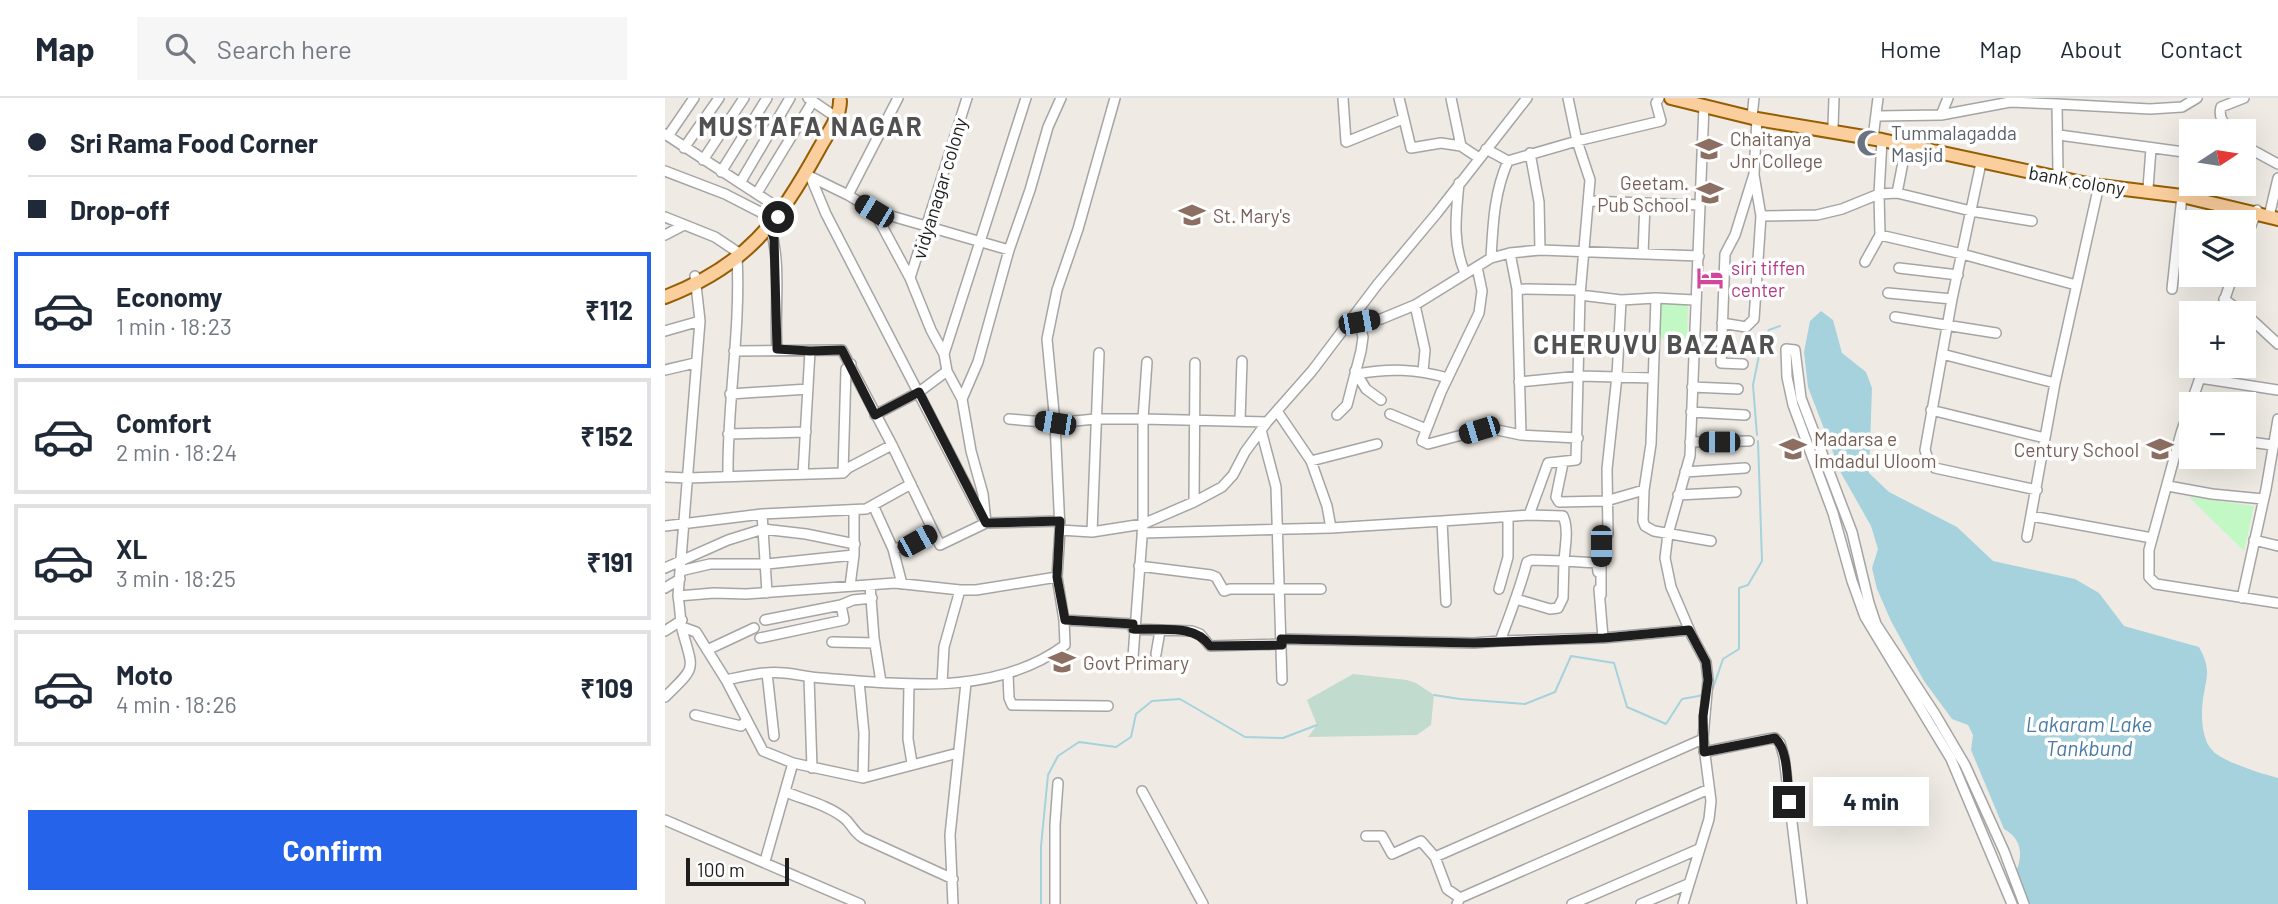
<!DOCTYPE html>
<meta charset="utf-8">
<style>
:root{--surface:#fff;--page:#f6f6f7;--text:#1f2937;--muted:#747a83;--line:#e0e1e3;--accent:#2563eb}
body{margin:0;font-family:Barlow,sans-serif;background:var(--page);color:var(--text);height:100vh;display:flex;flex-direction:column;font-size:26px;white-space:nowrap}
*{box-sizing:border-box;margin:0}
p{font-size:23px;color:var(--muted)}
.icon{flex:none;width:38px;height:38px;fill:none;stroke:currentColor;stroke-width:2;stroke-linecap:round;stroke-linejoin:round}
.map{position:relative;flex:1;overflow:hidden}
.side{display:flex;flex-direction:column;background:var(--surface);width:665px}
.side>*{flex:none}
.top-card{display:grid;align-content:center;height:154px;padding:0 28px;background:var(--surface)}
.needle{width:46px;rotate:78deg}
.controls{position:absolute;left:1514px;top:21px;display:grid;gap:14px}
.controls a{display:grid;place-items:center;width:77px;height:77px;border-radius:0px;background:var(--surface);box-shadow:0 7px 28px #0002;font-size:35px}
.scale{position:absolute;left:21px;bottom:18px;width:103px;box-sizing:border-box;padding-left:7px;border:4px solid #1e1e1e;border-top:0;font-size:19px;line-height:24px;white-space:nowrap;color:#1e1e1e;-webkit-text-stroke:5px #fff;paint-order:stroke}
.end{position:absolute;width:32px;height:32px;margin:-16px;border:9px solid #1e1e1e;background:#fff;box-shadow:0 0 0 4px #fff}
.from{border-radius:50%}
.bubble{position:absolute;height:49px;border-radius:0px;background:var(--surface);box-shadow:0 7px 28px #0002;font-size:23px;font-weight:700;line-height:49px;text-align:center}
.car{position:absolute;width:21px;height:42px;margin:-21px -10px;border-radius:9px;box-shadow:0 0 5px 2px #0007;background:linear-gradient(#222 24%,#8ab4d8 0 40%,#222 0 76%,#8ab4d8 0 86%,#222 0)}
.top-card b{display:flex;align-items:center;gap:24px;height:66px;font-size:26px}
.top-card b+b{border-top:2px solid var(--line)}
.top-card i{width:18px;height:18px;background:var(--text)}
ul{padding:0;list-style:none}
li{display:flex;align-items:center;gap:21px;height:116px;margin:0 14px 10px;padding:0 14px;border:4px solid var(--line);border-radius:0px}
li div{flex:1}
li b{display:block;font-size:26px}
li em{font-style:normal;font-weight:700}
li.selected{border-color:var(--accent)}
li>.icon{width:63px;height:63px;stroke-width:1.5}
.primary-button{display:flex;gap:14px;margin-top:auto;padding:14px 28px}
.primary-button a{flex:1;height:80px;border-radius:0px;background:var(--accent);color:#fff;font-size:28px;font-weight:700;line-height:80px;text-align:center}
header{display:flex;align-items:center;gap:42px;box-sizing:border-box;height:98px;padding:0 35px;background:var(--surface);border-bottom:2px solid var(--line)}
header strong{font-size:33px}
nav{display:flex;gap:38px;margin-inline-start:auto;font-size:24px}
.search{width:490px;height:63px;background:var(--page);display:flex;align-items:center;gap:18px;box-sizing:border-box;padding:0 24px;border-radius:0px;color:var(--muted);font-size:26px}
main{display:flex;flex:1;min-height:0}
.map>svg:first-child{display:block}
.wetland{fill:#c1dccf}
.park{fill:#c1f8c3}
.water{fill:#a5d2dc}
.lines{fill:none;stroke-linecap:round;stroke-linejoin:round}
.stream{stroke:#a5d2dc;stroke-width:2}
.minor-casing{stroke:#a5a5a5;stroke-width:12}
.major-casing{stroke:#955e03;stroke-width:16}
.minor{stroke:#fff;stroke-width:9}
.major{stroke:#face9d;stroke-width:12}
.route{stroke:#1e1e1e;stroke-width:9}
.labels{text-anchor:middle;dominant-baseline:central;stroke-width:7;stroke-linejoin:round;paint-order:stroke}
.worship-label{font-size:19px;fill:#5b616d;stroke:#fff;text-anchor:start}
.education-label{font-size:19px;fill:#785e54;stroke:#fff;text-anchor:start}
.street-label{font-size:19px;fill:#1e1e1e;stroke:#fff}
.hotel-label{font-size:19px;fill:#b23c85;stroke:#fff;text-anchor:start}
.water-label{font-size:21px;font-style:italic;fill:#497aa4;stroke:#fff}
.district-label{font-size:26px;font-weight:bold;letter-spacing:2px;fill:#515151;stroke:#fff}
</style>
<header>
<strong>Map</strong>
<div class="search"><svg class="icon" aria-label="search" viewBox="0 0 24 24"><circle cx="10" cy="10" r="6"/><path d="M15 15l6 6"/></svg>Search here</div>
<nav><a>Home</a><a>Map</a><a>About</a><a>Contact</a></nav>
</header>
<main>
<section class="side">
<div class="top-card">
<b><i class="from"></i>Sri Rama Food Corner</b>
<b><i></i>Drop-off</b>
</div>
<ul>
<li class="selected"><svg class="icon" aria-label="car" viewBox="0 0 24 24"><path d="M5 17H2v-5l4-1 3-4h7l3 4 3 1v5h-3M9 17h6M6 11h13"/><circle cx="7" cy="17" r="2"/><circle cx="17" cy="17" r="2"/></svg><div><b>Economy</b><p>1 min · 18:23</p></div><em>₹112</em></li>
<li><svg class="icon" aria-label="car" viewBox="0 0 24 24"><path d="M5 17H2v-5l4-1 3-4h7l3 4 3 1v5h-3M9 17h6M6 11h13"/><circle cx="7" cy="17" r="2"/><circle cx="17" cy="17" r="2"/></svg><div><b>Comfort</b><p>2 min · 18:24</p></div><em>₹152</em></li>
<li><svg class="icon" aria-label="car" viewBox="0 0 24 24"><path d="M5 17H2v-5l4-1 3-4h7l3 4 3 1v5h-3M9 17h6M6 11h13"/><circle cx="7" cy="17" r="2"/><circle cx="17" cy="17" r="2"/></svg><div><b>XL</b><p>3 min · 18:25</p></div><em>₹191</em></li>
<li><svg class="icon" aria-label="car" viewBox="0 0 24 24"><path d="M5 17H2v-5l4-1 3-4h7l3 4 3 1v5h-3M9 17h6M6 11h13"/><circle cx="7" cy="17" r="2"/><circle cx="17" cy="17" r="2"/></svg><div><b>Moto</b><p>4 min · 18:26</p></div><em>₹109</em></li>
</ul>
<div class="primary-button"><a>Confirm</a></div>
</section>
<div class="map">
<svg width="1613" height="806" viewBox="0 0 1613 806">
<rect width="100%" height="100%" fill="#efebe4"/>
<!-- wetland -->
<path class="wetland" d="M688 576 742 582 751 585 769 597 766 627 752 637 643 639 652 627 642 602Z"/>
<!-- park -->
<path class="park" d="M993 205 1023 206 1022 242 991 240Z
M1524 399 1589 408 1579 453Z"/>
<!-- water -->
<path class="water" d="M1156 213 1168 222 1177 255 1201 274 1207 290 1204 375 1224 394 1292 429 1328 463 1410 481 1434 495 1459 528 1534 549C1546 571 1542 577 1538 601 1536 616 1536 642 1548 653 1558 664 1598 676 1613 680V806H1365L1351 774C1358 757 1357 741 1339 731L1306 652 1308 637 1303 627 1287 621 1259 583 1226 523 1212 491 1207 470 1213 451 1206 428 1176 375 1143 289 1139 254 1145 223Z"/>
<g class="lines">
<!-- stream -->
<path class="stream" d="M1092 337 1088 287 1097 243 1104 232 1115 228
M1044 596H1046L1058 561 1074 551V490L1083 487 1097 463 1093 343
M769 597 795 601 860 606 890 594 906 558 949 565 962 609 1001 626 1017 601 1039 597
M376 806V748L383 677 393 658 414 644 451 649 466 639 471 616 487 603 515 601 580 639 618 640 652 627"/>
<!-- minor casing -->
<g class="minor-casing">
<path id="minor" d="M143 0 165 15
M678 0 681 44 738 21
M734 0 746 50 776 45 796 48
M786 0 796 48 814 60
M1276 17 1283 0
M1213 18 1276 17 1345 4 1392 6
M1087 19 1089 0
M1168 28 1169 0
M1566 33C1559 25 1553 20 1556 9L1579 0
M0 36 112 109
M1394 37 1526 55
M3 38 29 0
M1208 40 1213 0
M1578 47 1613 66
M19 50 54 0
M821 51 843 63 912 43 996 23 991 5 994 0
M865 55 874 104 875 152
M38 62 79 0
M1316 65 1287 201 1260 352 1263 361 1270 370 1372 392
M0 73 60 96 105 119
M56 74 102 0
M1393 75 1392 6 1485 11 1517 9 1532 0
M140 76 183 97 209 113 245 180 266 232 279 256 282 273 297 301 306 353 318 396 321 425
M146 80 161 116 318 420
M75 85 125 0
M794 85C791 117 787 145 800 175
M1483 90 1486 51
M92 95 148 3
M1232 95 1241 49
M183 97 233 0
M923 103 1035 107
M209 113 344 152
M1605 114 1613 80
M1096 118 1152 117 1177 111 1214 96 1232 95 1306 113 1367 123
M0 119 50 139 71 153
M105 129C117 167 109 211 112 251
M0 137 19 127
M1215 137 1214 96 1217 42
M1578 149 1592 112
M845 155 852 191 856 337
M978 156 980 105
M826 160C828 126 829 95 843 63
M1200 164 1215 137 1297 156 1411 187
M812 169 817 193 814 215 776 294 757 343 763 346 823 330 856 337 913 340
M1234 170 1293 177
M245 180 302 0
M852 191 915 192
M1507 191 1517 98
M1223 195 1287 201
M915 197 956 202 991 200 1029 202
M991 200 986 346 979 392 978 423 980 428 989 433 1046 443
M1559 201 1586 221 1613 246
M750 207 760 252 758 273
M1555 215 1568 177
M1230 219 1331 235
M685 223 694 224 716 221 750 207 826 160 845 155 875 152 1034 158
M1057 225 1081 229 1089 221 1096 118 1089 77
M0 233 35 223
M69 253 177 252 227 347 275 447 321 425 395 423
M279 256 361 0
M1277 256 1390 285
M1078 266 1056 265 1060 156 1070 137 1089 76 1092 21
M1539 268 1516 335 1484 452V479L1491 486 1613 505
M0 272 30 265
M690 273 701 291 716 302
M692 276C724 270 751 271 783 280
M1535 280 1613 292
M854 284 915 278 988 280
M1027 289 1073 291
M65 296 143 291
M297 301 313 264 344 152 365 92 383 29 396 0
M1266 312 1380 340
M612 313 646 363 662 408 666 430
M1026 314 1080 317
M725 316 761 331
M210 317 254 294 282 273
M672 317 682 307 696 253 698 239 694 224
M344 321 390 325 430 321H478L602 324
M575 322 577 263
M596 332 611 389 617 582
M63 336 141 334
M1578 343 1607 347
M1025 344 1084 343
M646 363 712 346
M898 365 891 399 894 404 941 403 979 392
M1020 374 1080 370
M178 375 181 271 186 266
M138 376 145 253
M63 378C62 305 76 232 72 159
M0 379 22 380 178 375 183 370 227 347
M1503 388 1547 396 1598 401
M1013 397 1071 394
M529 404 530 265
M208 407 228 451 237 486
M97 416 98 431 141 436 190 446
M864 417 898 418C904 431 900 448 899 463L932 465 933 474
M1366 418 1487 440
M777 423 864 417 883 365 911 362 915 197 925 82 912 43 903 0
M0 428 97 416 201 411 246 386
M395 432 427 434 478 426 529 404 557 389 568 377 580 354 602 324 647 273 712 187 772 115 862 0
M427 434 434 255
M477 435 666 430 777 423 781 504
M1362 439 1390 285 1434 87
M1589 442 1613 448
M228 451 243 447 268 433
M474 468 546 477 551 479 559 493 565 491H656
M0 470 63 442 98 431 102 495
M15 473 45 466H102L189 457V412
M205 487 209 540 216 584
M185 488 189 457
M0 490 15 481
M834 491 843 459V419
M934 491 938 540 1024 532
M936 497V448L943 436 942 371 952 278 956 202
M13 498 49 495 81 496 230 485 295 492H311L392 479
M1577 500 1601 391 1613 321
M100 522 176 507 188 502 207 500
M399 522 469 526
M17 529 31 534 61 582C80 578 99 573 119 575 131 576 143 579 156 580 238 586 330 599 400 547L399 522 392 479 395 432 390 325 382 241 392 192 413 131 450 0
M468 531 527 533 535 536 545 548 616 546
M0 533 17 522
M95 540 179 522 176 507
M616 541 809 545 835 543C845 517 855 491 862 464L867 462 899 463 898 500 893 510 885 511 851 501
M835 543 938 540
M167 544 210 545
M42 552 89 530
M491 556 495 533
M468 559 478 426V321L482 264
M102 575 109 638
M343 576 344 600 347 607 443 608
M144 579 147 670
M61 582 98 653 128 665 198 680 293 655
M194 583 199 635 198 680
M277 585 279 549 295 492
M244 586 243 641 247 665
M0 599C33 567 28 573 17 531 15 521 15 509 13 498L35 223 30 178
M30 617 76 628 81 623
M1039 654 1103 641 1110 640 1115 645 1119 659 1137 806
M477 693 538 806
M121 694C140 702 163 707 179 720 187 726 187 733 198 740L288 781
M0 722 195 806
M701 738H717L727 756 756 743 770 759
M100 763 128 665
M795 800 1044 691
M288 806 285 737 301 585
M390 806V727L393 685
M792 806 795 800 782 791 770 759 1038 641
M907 806 1034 751
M976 806 1023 786
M1018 806 1044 721 1046 703 1038 641 1043 582 1041 564 1027 538 1006 489 1000 460 1003 436 1025 358 1039 7
M1347 806 1286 661 1200 519 1187 483 1168 415 1128 307 1122 279 1121 251 1130 252 1136 300 1187 434 1204 505 1211 526 1270 616 1300 667 1339 753 1359 806"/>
</g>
<!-- major casing -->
<g class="major-casing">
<path id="major" d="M1006 0 1092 21 1217 42 1427 87 1517 98 1613 121
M0 199C81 168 113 125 154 51 162 36 175 20 175 3"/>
</g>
<!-- minor -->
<use href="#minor" class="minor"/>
<!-- major -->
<use href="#major" class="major"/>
</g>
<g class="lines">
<!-- route -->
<path class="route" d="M113 119 105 129 109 141 112 251 145 253 177 252 210 317 254 294 321 425 395 423 392 479 400 522 468 526V531C496 533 529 525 545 548L617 547 616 541 809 545 939 540 1024 532 1041 564 1043 582 1038 618 1039 654 1110 640C1124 653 1122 685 1124 704"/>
</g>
<!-- icons -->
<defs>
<g id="mosque-bare" transform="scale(2.1)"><path d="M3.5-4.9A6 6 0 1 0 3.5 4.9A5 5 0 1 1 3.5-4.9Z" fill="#6b7280" stroke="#fff" stroke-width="2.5" paint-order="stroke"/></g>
<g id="university-bare" transform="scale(2.1)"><path d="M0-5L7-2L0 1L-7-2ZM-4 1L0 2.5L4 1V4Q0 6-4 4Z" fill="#8d6e63" stroke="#fff" stroke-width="2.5" paint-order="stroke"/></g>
<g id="school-bare" transform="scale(2.1)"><path d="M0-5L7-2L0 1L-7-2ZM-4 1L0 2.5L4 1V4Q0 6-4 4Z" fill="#8d6e63" stroke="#fff" stroke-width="2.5" paint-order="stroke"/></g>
<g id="hotel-bare" transform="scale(2.1)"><path d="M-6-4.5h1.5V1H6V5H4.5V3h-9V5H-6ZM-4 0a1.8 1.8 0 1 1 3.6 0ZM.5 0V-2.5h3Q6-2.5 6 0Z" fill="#d1479c" stroke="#fff" stroke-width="2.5" paint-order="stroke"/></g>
</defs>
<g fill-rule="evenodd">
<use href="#mosque-bare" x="1205" y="45"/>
<use href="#university-bare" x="1044" y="51"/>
<use href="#school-bare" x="1045" y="95"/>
<use href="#school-bare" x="527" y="117"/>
<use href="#hotel-bare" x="1045" y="180"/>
<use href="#school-bare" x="1128" y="351"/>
<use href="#school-bare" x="1495" y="351"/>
<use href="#school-bare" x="397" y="564"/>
</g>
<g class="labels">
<!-- worship labels -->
<g class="worship-label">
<text x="1226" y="34">Tummalagadda<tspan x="1226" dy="22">Masjid</tspan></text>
</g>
<!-- education labels -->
<g class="education-label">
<text x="1065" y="40">Chaitanya<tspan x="1065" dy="22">Jnr College</tspan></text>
<text x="1024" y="84" text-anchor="end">Geetam.<tspan x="1024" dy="22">Pub School</tspan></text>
<text x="548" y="117">St. Mary's</text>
<text x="1149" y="340">Madarsa e<tspan x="1149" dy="22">Imdadul Uloom</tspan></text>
<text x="1474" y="351" text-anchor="end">Century School</text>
<text x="418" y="564">Govt Primary</text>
</g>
<!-- street labels -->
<g class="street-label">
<text transform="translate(1412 82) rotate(10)">bank colony</text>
<text transform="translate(274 90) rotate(-73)">vidyanagar colony</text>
</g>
<!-- hotel labels -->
<g class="hotel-label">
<text x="1066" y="169">siri tiffen<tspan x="1066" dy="22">center</tspan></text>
</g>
<!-- water labels -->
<g class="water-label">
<text x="1424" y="625">Lakaram Lake<tspan x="1424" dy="24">Tankbund</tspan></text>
</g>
<!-- district labels -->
<g class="district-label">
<text x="146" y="27">MUSTAFA NAGAR</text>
<text x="990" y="245">CHERUVU BAZAAR</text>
</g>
</g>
</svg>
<div class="controls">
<a><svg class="needle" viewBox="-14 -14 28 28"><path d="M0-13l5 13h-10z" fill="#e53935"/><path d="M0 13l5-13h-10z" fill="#747a83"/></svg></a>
<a><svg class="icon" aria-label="layers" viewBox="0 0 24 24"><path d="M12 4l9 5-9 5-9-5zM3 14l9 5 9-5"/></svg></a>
<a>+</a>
<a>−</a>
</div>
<div class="scale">100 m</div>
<i class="end from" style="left:113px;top:119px"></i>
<i class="end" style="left:1124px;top:704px"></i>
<div class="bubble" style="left:1148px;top:679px;width:116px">4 min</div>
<i class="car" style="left:209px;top:113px;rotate:301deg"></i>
<i class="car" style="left:694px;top:224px;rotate:80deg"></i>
<i class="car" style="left:390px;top:325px;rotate:279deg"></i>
<i class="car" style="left:814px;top:332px;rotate:253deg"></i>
<i class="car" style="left:1054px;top:344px;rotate:270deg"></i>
<i class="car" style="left:252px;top:443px;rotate:61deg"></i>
<i class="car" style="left:936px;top:448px;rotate:180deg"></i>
</div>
</main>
